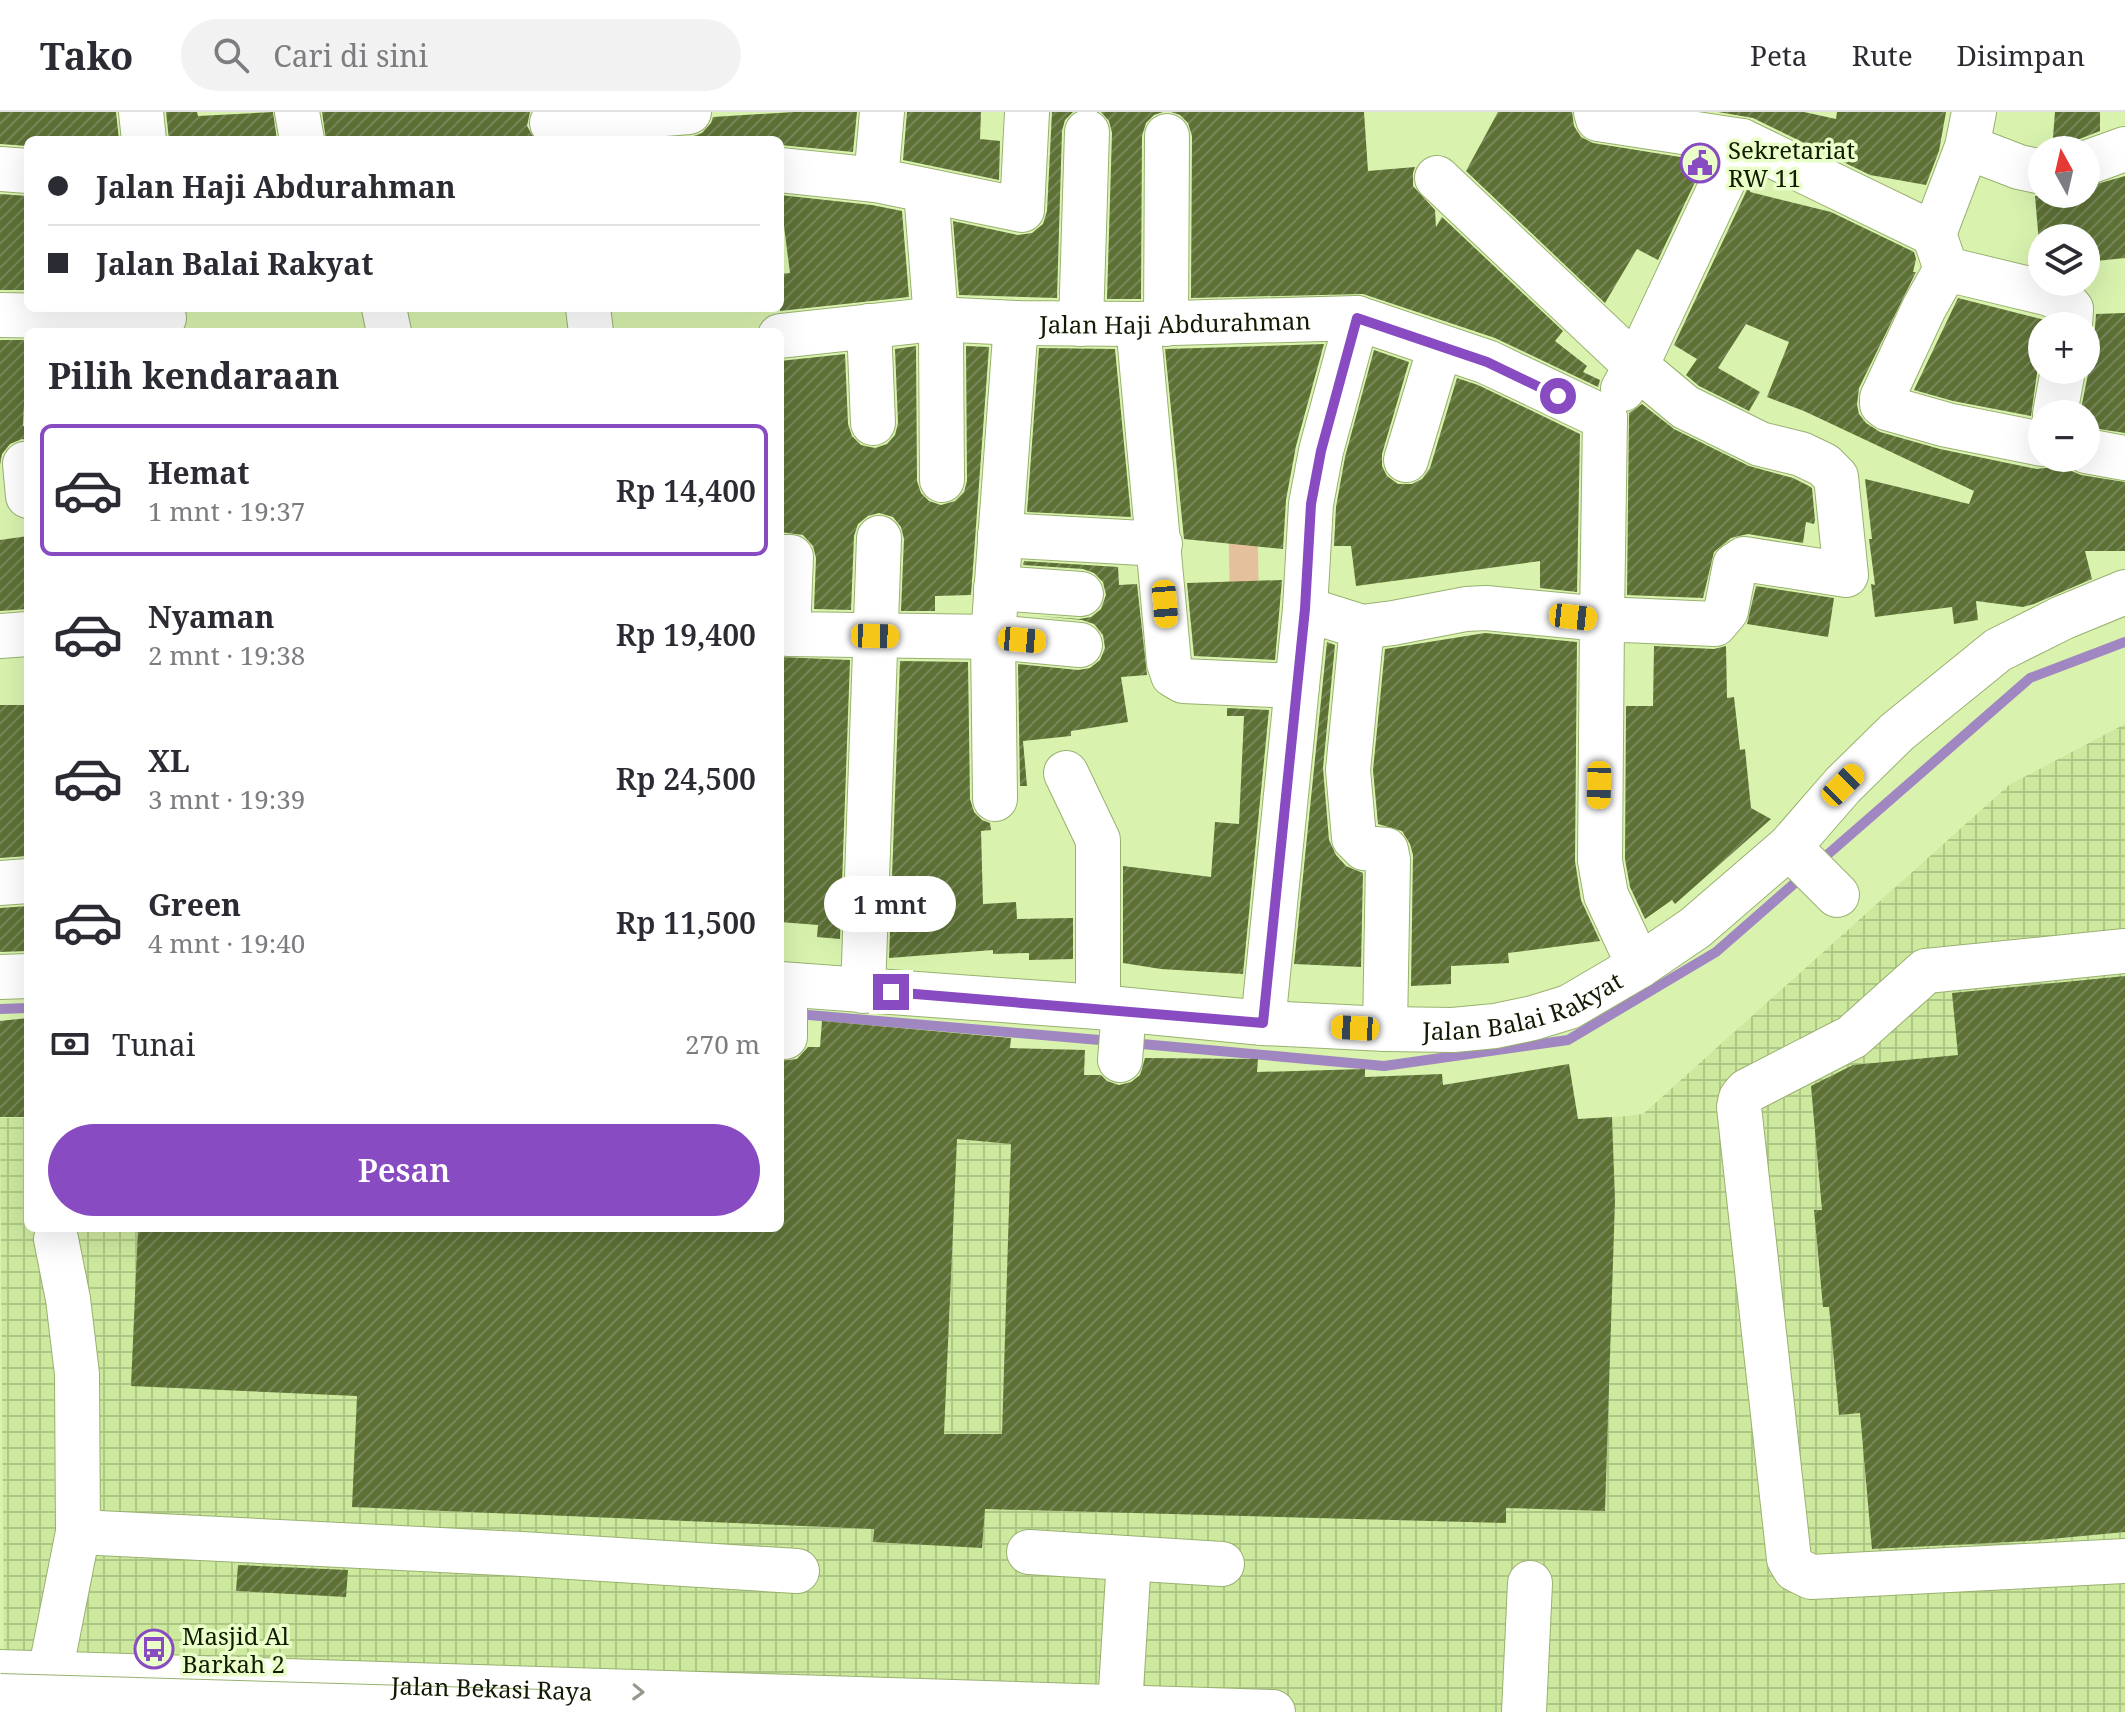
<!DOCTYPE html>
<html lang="id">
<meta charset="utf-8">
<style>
:root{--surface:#fff;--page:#f2f2f3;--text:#2b2b33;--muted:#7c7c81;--line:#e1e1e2;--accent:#884bc1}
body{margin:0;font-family:"Noto Serif",serif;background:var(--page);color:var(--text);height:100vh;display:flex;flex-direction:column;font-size:30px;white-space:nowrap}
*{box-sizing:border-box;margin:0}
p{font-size:26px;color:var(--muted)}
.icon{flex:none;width:44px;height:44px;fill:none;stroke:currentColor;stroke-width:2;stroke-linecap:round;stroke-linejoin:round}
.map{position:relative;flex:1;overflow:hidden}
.sheet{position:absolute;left:24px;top:216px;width:760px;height:904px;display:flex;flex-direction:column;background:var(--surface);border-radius:12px;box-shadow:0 8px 32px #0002}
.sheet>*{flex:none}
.hud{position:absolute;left:24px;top:24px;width:760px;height:176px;border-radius:12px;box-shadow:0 8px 32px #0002;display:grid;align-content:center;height:176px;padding:0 24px;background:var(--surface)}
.needle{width:52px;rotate:352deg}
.controls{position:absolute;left:2028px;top:24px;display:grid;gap:16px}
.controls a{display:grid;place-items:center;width:72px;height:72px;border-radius:50%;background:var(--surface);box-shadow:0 8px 32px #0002;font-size:40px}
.end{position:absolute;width:36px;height:36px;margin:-18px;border:10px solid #884bc1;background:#fff;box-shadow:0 0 0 4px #fff}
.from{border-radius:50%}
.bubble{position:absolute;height:56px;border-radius:28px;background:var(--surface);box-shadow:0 8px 32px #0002;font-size:26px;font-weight:600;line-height:56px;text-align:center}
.car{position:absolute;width:24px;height:48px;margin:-24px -12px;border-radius:10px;box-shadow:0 0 6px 2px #0007;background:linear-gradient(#f5c518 24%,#345 0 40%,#f5c518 0 76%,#345 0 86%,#f5c518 0)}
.hud b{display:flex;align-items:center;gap:28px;height:76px;font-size:30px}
.hud b+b{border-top:2px solid var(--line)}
.hud i{width:20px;height:20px;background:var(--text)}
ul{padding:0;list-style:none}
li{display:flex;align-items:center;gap:24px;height:132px;margin:0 16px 12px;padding:0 8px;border:4px solid transparent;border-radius:12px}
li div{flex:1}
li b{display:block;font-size:30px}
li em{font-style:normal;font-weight:600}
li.active{border-color:var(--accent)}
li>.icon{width:72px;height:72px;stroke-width:1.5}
h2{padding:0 24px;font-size:36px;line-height:96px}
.pay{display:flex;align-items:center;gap:20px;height:88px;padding:0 24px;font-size:30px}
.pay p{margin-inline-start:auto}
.button{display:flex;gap:16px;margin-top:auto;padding:16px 24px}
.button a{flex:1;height:92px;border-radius:48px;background:var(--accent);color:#fff;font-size:32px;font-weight:600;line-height:92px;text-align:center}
header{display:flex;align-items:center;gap:48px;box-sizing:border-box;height:112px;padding:0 40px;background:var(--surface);border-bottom:2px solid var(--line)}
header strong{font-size:38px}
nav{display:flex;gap:44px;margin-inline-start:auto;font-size:28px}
.search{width:560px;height:72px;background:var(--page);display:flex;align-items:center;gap:20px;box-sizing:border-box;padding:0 28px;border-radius:44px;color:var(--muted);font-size:30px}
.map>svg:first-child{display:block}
.industrial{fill:url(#industrial-grid)}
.pitch{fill:#e5c09d}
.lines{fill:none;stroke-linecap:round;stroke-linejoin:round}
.stream{stroke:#a187c1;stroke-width:10}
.building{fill:url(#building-hatch);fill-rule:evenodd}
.minor-casing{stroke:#99b16f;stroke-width:46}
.highway-casing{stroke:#99b16f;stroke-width:46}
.minor{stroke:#fff;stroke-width:44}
.highway{stroke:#fff;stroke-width:44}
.highway-bridge-casing{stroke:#99b16f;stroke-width:46;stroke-linecap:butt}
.highway-bridge{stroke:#fff;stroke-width:44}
.oneway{stroke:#94988d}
.route{stroke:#884bc1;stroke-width:10}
.labels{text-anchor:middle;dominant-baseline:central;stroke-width:7;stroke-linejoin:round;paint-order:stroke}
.poi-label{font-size:24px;fill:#121b02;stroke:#e9fec8;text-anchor:start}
.street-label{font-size:24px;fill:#121b02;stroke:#e9fec8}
</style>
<header>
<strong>Tako</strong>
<div class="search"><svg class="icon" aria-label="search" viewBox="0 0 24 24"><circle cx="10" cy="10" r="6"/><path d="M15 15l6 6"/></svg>Cari di sini</div>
<nav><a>Peta</a><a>Rute</a><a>Disimpan</a></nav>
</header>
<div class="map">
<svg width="2125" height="1600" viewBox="0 0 2125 1600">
<defs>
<pattern id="industrial-grid" width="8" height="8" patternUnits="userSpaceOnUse" patternTransform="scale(2)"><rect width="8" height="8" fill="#cde99e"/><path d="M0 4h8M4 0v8" fill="none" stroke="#afc786"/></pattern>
<pattern id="building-hatch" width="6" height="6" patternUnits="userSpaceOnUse" patternTransform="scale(2)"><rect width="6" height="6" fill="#5d7135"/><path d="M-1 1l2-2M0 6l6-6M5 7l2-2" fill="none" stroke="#78875b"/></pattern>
</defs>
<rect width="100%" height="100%" fill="#d9f3af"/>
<!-- industrial -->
<path class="industrial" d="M2125 612V1600H497L4 1545 0 1006H28V1116H780V1013L1480 1021 1643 1002 2009 673Z"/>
<!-- pitch -->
<path class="pitch" d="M1257 387 1259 493H1230L1228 388Z"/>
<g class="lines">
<!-- stream -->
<path class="stream" d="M1819 750 2030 566 2125 530
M0 897 28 896
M797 902 1111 929
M1131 931 1384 954 1568 928 1716 840 1804 763"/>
</g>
<!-- building -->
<path class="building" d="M0 0H116L119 28H28V34L0 32Z
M166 0H197L198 4 273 0 277 28H169Z
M322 0H530L527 14 535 28H326Z
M794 0H857L853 40 780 33V28H653L691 25 702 21 711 11 713 5Z
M907 0H981L980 27 1000 29 999 68 903 48Z
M1052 0H1073L1065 8 1062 19 1057 186 959 183 953 109 1018 123 1032 121 1043 112 1047 99Z
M1101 0H1163L1154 3 1146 11 1142 24 1141 187H1107L1112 21 1109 9Z
M1171 0H1364L1368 59 1415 55 1413 61V74L1435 98 1436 115 1442 105 1563 219 1555 229 1587 254 1583 260 1600 268 1598 275 1495 226 1363 182 1191 186 1192 24 1188 11 1180 3Z
M1498 0H1572L1574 14 1581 25 1593 31 1705 49 1658 148 1637 137 1605 191 1466 59Z
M1718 0H1804L1836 7 1837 0H1946L1939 39 1926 73 1870 63 1753 6Z
M2055 0H2100V19L2077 28 2065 38H2052Z
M1754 63 1750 80 1831 100 1914 140 1916 147 1913 160H1916L1859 276 1857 293 1859 302 1866 311 1880 320 1940 337 2037 357 2051 355 2062 346 2069 358 2081 363 2125 370V439H2085L2092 467 2034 492 2023 495 1976 489 1978 508 1954 512 1952 495 1875 505 1871 472 1875 473 1869 427H1872L1865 367 1969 392 1974 379 1804 299 1767 285 1789 230 1746 212 1718 256 1760 280 1749 299 1699 274 1686 263 1697 247 1674 233Z
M2125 64V146L2086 150V126H2042L2041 154 2035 84 2086 82V75Z
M0 82 28 84V178H0Z
M780 83 872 93 902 99 909 185 780 199V162L790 161Z
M1958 186 2045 208V214H2042V246L2038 254 2031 304 1953 289 1914 278Z
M2125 201V321L2086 315V302H2080L2088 262 2086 232 2091 227 2095 216 2096 202Z
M0 228H27L23 314H28V328L22 327 10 332 2 342 0 353Z
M1324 232 1296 334 1286 388 1283 437 1184 427 1165 237Z
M916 234 917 369 921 381 929 389 941 393 955 389 964 380 967 369 966 234 989 235 971 483 935 484V499H901L904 427 901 415 893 405 879 401 868 404 858 412 854 424 851 498 814 497 816 446 813 434 803 423 780 420V249L845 242 848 312 852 324 861 333 875 336 887 332 895 323 898 311 895 237Z
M1039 236 1115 237 1131 405 1027 400Z
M1374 238 1409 250 1382 342V354L1387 364 1398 372H1412L1422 367 1430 356 1457 266 1478 273 1580 322 1577 480 1540 476V449L1356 474 1351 434H1334L1336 395 1345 345Z
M1642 292 1674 317 1749 354 1793 366 1809 374 1812 376 1815 408 1814 412 1806 410 1803 431 1748 422 1731 426 1714 440 1703 486 1627 483 1629 301Z
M28 424V497L0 499V428Z
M1024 449 1118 455 1119 473 1137 472 1147 563 1121 565 1128 610 1071 619V624L1023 629 1027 674H1020L1018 552 1078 558 1090 556 1100 548 1105 536 1103 523 1094 512 1082 508 1038 504 1079 507 1091 505 1101 497 1106 483 1103 470 1094 461 1083 457 1023 453Z
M1282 468 1275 548 1194 544 1187 471Z
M1756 474 1834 486 1828 525 1747 512Z
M1485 521 1577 530 1575 749 1581 788 1600 829 1508 841 1509 851 1451 854V872L1411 874 1413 743 1410 732 1402 719 1378 712 1373 658 1385 537Z
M1327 530 1335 533 1323 656 1329 728 1336 743 1346 754 1363 761 1361 855 1294 852Z
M1654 534 1714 537 1726 534 1727 586 1734 585 1740 638 1745 637 1751 696 1771 707 1675 792 1672 788 1645 807 1630 775 1625 747 1626 594H1653Z
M780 545 850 548 840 827 817 825 818 813 780 810Z
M900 549 968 550 970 687 974 700 982 708 990 711 991 718 981 719 983 792 1016 790 1017 807 1073 806V847L1029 848V841L993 842V838L889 846Z
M0 593H28V744L0 746Z
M1227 596 1269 598 1243 862 1161 857 1123 851V754L1211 765 1215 710 1239 712 1244 604H1227Z
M28 794V839L0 840V796Z
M2125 864V1420L2030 1429 1872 1437 1860 1301 1839 1303 1829 1195H1823L1814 1098H1822L1811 974 1853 953 1958 943 1952 881Z
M28 906V1005H0V909Z
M822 909 1011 926 1010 936 1085 938 1084 963H1101L1107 969 1119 973 1131 970 1140 963 1145 946 1258 947 1257 960 1365 957V965L1442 962 1443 973 1569 952 1578 1007 1612 1005 1615 1088 1605 1399 1506 1396V1411L985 1397 982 1436 873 1430 874 1417 352 1395 357 1284 131 1274 138 1116H780V949L797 947 808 935H820ZM957 1027 1011 1032 1002 1322H944Z
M238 1453 348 1458 346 1485 236 1479Z"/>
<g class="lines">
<!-- minor casing -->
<g class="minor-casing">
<g id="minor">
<path d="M141 0 144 28"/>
<path d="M297 0 302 28"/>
<path d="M1596 0 1598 7 1742 29"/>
<path d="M552 11 689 0"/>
<path d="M1967 35 2019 55 2042 60"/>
<path d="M2086 51 2125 37"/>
<path d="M0 57 28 59"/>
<path d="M780 58 876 68 1022 98 1027 0"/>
<path d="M1437 66 1636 254 1685 295 1760 332 1801 342 1824 353 1836 365 1846 463 1744 447 1735 453 1726 499 1715 512 1602 507 1600 749 1606 783 1639 854"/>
<path d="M876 68 882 0"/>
<path d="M926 79 936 207 941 223 942 368"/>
<path d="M1934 122 1946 157 1924 196 1882 286V292L1887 296 1947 313 2042 332"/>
<path d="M1934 122 1967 35 1974 0"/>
<path d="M1946 157 2050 182 2064 189 2071 197 2070 214"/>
<path d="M384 196 389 220"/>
<path d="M588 196 591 220"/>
<path d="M0 203 164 206"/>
<path d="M1081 212 1087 20"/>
<path d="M1138 212 1169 551 1173 563 1183 569 1297 574 1305 497 1311 392 1321 339 1357 206"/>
<path d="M1166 212 1167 24"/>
<path d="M869 214 873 311"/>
<path id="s1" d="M780 224 936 207 1016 211 1138 212 1357 206 1487 250 1605 306"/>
<path d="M1623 277 1636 254 1742 29 1934 122"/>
<path d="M2055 302 2063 258"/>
<path d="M2086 339 2125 346"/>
<path d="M1406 348 1440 235"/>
<path d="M25 352 28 384"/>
<path d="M1000 423 1160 432"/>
<path d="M780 445H791L788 522 993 525 1080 533"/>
<path d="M996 476 1081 482"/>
<path d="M1305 497 1362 515 1393 511 1466 497 1486 496 1602 507 1605 306"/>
<path d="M1362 515 1348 658 1354 726 1364 736 1386 738 1388 748 1385 917"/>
<path d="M0 524 28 522"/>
<path d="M1066 661 1098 728V895"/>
<path d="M995 687 993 525 1016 211"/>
<path d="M1789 735 1837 783"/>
<path d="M0 771 28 769"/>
<path d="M2125 839 1926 859 1852 925 1747 979 1741 986 1739 995 1789 1447 1795 1457 1811 1465 2125 1449"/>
<path d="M0 865 28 864"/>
<path id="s2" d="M780 872 1098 895 1263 911 1385 917 1453 918 1495 914 1533 906 1569 895 1639 854 1695 816 1789 735 1843 673 1897 620 1998 538 2062 506 2125 480"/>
<path d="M785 873V925"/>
<path d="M863 879 879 426"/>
<path d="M1263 911 1297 574"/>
<path d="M1120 948 1124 898"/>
<path d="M78 1420 522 1442 797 1459"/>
<path d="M1029 1440 1222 1452"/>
<path d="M50 1561 78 1420 77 1262 68 1187 56 1127"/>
<path d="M1120 1595 1129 1447"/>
<path d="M1524 1600 1530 1471"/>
</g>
</g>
<!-- highway casing -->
<g class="highway-casing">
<g id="highway">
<path id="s3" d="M0 1560 1273 1600"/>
</g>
</g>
<!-- minor -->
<use href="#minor" class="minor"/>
<!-- highway -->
<use href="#highway" class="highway"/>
<!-- highway-bridge casing -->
<g class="highway-bridge-casing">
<path id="highway-bridge" d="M0 1584 545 1600"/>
</g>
<!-- highway-bridge -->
<use href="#highway-bridge" class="highway-bridge"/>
</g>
<!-- one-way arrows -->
<defs><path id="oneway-chevron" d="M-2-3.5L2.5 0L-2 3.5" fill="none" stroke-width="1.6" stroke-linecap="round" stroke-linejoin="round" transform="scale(2)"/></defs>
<use class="oneway" href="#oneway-chevron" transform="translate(638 1580) rotate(2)"/>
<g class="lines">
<!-- route -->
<path class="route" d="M891 880 1263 911 1305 497 1311 392 1321 339 1357 206 1487 250 1558 284"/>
</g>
<!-- icons -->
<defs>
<g id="civic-ring" transform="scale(2)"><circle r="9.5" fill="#e9fec8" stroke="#884bc1" stroke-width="1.5"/><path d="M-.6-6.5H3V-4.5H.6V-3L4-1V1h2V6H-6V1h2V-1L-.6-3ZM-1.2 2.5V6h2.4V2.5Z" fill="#884bc1"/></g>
<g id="bus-ring" transform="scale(2)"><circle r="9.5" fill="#e9fec8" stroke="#884bc1" stroke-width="1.5"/><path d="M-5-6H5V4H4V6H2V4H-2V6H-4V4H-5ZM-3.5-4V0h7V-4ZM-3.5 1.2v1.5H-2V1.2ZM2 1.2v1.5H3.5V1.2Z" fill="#884bc1"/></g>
</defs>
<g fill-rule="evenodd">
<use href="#civic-ring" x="1700" y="51"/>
<use href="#bus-ring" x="154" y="1537"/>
</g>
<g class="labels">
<!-- poi labels -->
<g class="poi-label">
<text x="1728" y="37">Sekretariat<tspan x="1728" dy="28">RW 11</tspan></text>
<text x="182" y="1523">Masjid Al<tspan x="182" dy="28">Barkah 2</tspan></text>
</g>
<!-- street labels -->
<g class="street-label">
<text stroke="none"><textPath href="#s1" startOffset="396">Jalan Haji Abdurahman</textPath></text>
<text stroke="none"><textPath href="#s2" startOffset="748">Jalan Balai Rakyat</textPath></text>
<text stroke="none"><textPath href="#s3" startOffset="492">Jalan Bekasi Raya</textPath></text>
</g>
</g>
</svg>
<div class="controls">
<a><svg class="needle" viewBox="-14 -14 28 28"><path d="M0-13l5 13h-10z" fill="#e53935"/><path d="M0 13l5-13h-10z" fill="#7c7c81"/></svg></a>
<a><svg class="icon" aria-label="layers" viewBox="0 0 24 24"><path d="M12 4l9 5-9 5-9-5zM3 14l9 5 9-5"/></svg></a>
<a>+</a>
<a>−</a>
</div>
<i class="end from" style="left:1558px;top:284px"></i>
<i class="end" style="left:891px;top:880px"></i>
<div class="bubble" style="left:824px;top:764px;width:132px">1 mnt</div>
<i class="car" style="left:1165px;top:492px;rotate:175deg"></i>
<i class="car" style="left:1573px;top:505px;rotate:96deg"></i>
<i class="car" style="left:875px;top:524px;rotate:91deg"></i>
<i class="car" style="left:1022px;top:528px;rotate:95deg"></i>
<i class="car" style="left:1599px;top:673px;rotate:181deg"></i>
<i class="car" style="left:1843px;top:673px;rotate:45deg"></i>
<i class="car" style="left:1355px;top:916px;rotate:273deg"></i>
<div class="hud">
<b><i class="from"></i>Jalan Haji Abdurahman</b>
<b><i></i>Jalan Balai Rakyat</b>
</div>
<section class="sheet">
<h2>Pilih kendaraan</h2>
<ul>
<li class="active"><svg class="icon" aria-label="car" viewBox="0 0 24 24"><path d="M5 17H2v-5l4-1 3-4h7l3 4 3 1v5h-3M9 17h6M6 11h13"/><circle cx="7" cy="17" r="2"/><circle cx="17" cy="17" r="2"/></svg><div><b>Hemat</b><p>1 mnt · 19:37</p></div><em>Rp 14,400</em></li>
<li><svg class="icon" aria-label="car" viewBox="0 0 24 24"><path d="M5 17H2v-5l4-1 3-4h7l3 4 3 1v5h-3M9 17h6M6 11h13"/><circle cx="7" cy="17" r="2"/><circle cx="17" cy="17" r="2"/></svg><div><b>Nyaman</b><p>2 mnt · 19:38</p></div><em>Rp 19,400</em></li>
<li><svg class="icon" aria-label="car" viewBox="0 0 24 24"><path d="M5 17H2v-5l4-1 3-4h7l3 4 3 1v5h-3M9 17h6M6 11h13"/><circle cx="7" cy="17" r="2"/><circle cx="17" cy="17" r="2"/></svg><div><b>XL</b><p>3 mnt · 19:39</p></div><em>Rp 24,500</em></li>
<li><svg class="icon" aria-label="car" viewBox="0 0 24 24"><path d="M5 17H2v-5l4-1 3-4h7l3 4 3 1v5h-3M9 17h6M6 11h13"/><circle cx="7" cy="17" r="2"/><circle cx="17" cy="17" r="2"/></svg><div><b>Green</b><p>4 mnt · 19:40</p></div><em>Rp 11,500</em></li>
</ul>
<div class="pay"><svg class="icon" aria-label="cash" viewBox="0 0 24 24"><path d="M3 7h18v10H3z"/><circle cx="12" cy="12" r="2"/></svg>Tunai<p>270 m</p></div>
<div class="button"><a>Pesan</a></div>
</section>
</div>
